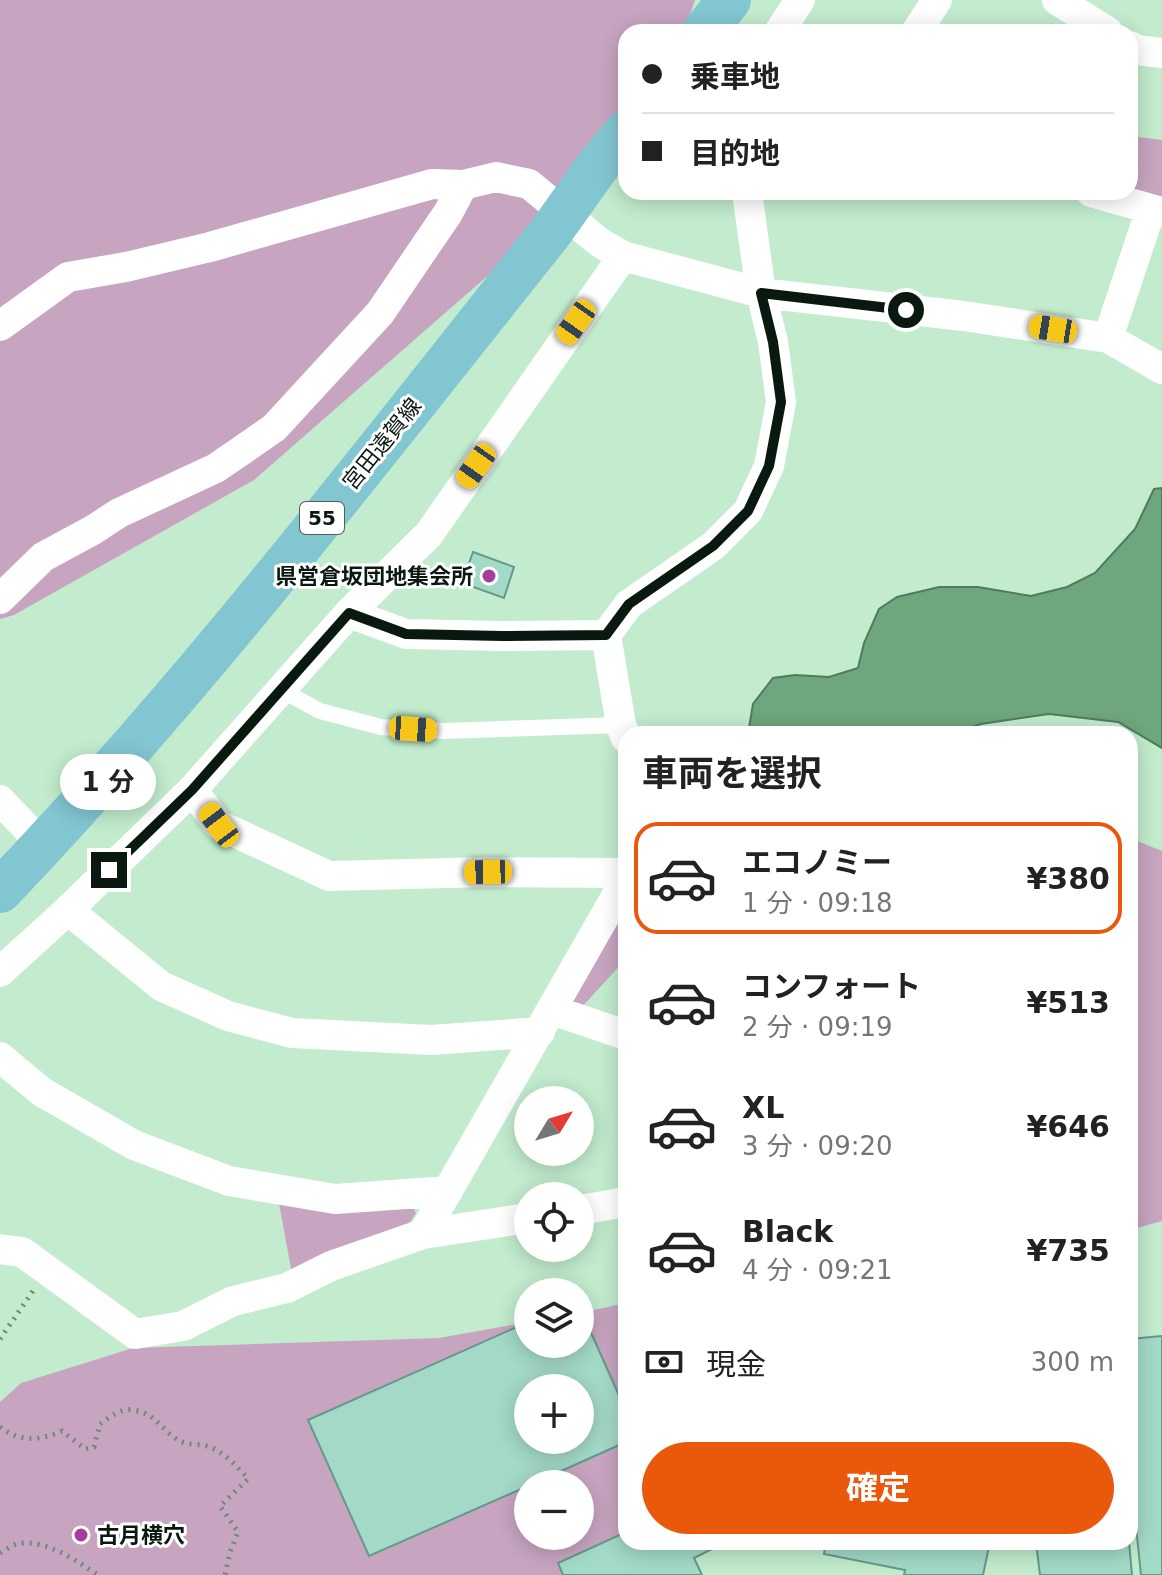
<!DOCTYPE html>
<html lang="ja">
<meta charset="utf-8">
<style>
:root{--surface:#fff;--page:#f2f2f2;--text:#222;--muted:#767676;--line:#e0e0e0;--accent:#ea580c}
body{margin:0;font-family:"DejaVu Sans","Noto Sans JP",sans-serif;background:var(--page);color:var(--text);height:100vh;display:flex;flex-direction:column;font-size:30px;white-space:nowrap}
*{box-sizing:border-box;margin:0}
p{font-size:26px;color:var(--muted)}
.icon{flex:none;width:44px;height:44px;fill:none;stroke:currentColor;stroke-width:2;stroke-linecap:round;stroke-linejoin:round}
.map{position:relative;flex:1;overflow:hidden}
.drawer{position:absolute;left:618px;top:726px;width:520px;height:824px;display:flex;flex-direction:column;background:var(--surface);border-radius:24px;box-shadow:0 4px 20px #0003}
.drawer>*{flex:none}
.top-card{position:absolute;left:618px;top:24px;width:520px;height:176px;border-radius:24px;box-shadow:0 4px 20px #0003;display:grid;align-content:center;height:176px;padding:0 24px;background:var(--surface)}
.needle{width:52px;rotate:52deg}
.buttons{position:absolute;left:514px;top:1086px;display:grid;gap:16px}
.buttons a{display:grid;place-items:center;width:80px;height:80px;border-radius:50%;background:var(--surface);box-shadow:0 4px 20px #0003;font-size:40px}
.end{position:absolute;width:36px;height:36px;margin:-18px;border:10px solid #0a190f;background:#fff;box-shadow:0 0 0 4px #fff}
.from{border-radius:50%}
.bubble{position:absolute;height:56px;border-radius:28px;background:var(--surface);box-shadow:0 4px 20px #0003;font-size:26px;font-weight:700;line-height:56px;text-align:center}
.car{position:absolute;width:24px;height:48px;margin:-24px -12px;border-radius:10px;box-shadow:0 0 6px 2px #0007;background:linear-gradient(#f5c518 24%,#345 0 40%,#f5c518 0 76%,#345 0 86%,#f5c518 0)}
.top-card b{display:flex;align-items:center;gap:28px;height:76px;font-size:30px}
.top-card b+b{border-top:2px solid var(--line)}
.top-card i{width:20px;height:20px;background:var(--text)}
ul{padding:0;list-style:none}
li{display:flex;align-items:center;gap:24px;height:112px;margin:0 16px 12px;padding:0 8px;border:4px solid transparent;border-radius:24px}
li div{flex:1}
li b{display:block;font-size:30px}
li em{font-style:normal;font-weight:700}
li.active{border-color:var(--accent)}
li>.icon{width:72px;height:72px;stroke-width:1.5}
h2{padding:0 24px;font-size:36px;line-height:96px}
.pay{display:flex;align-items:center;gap:20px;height:88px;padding:0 24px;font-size:30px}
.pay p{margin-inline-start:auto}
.primary-button{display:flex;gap:16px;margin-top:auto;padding:16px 24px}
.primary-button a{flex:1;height:92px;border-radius:48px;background:var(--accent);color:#fff;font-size:32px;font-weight:700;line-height:92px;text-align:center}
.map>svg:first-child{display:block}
.green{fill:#c7a5c1;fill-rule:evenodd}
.water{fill:#6ea67e;stroke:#507c5d;stroke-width:2}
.building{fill:#a3d9c7;stroke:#659988;stroke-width:2;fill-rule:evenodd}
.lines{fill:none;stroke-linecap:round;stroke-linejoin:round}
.path{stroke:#6c8a74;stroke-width:5;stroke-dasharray:2 6;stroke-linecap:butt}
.lane{stroke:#fff;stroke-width:16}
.street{stroke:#fff;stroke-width:30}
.primary{stroke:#82c6d2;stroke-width:44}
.route{stroke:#0a190f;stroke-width:10}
.poi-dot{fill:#a83c9c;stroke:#fff;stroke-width:3}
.labels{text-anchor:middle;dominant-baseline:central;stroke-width:6;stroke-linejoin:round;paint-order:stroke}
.shield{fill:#fff;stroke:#545e57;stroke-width:2}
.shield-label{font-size:20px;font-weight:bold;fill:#0a190f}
.street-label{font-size:22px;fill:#0a190f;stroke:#fff}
.poi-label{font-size:22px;font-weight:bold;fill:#0a190f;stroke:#fff;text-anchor:end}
</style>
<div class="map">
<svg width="1162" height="1575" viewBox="0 0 1162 1575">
<rect width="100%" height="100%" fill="#c2eccd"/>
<!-- green -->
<path class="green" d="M0 0H695L684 32H626V125L564 209 254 480 14 615 0 619Z
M1130 136 1162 140V202L1130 192Z
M1137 841 1162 851V1221L1130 1230V845Z
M626 900V959L580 1009 570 998Z
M279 1203 413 1207 416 1213 410 1222 390 1236 291 1269Z
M626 1303V1542L570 1575H0V1402L21 1383 133 1348 439 1338 528 1322V1344H580V1313ZM528 1388H580V1440H528ZM528 1484H580V1536H528Z"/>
<!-- water -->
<path class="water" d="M1162 488V748L1118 722 1049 714 981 724 951 734H748L753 704 773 678 795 675 829 677 858 668 864 643 879 609 897 597 939 587H978L1031 596 1067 587 1095 573 1135 529 1154 489Z"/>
<!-- building -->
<path class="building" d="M473 552 514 567 504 598 462 583Z
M580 1308 626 1411V1442L532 1484H528V1486L369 1556 308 1420 528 1322V1344H580ZM528 1388H580V1440H528Z
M1162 1336V1575H1141L1130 1468V1339Z
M626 1532V1542H709L712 1549 694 1558 702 1575H563L558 1563Z
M826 1542H990L983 1575H904L905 1570 824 1554Z
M1036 1542H1129L1132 1575H1040Z"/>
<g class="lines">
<!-- path -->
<path class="path" d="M0 1339 33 1291
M0 1427C20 1442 39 1441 62 1431L85 1449 94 1447 100 1424C110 1417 121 1408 133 1410 157 1413 162 1432 180 1441 189 1446 200 1443 210 1447 225 1453 238 1467 248 1479L220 1506 238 1532 230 1552 225 1575
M0 1553C5 1550 11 1546 17 1544 44 1538 77 1561 98 1575"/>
<!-- lane -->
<path class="lane" d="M281 690 320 711 381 727 444 731 621 725"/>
<!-- street -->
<path class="street" d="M1057 0 1108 32
M779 32 800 0
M916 32 937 0
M1130 46 1137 50 1162 53
M1091 192 1162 212
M0 326 68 277 126 267 210 247 432 184 463 185 496 177 529 184 599 242 623 256 761 293 964 316 1108 338 1162 369
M1108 338 1151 209
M0 599 43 557 93 530 119 513 216 468 274 428 380 313 448 213 463 185
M349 613 406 634 502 636 606 635
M626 738 621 725 606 635 629 604 713 546 748 511 769 466 781 402 773 342 761 293 747 192
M192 790 219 825 329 876 488 872 626 873
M0 800 43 845
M68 910 161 986 228 1016 292 1033 431 1040 540 1032
M0 972 68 910 192 790 349 613 429 534 623 256
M552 1010 626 1035
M0 1057 42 1092 134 1145 229 1181 335 1199 448 1191
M580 1210 626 1202
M423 1234 528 1218
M0 1249 22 1252 135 1334 183 1326 233 1301 287 1288 331 1266 423 1234 626 879"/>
<!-- primary -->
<path class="primary" d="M704 32 729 0
M0 891C198 684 372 456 550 233L597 167 626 132"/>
</g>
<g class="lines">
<!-- route -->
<path class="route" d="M109 870 192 790 349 613 406 634 502 636 606 635 629 604 713 546 748 511 769 466 781 402 773 342 761 293 906 310"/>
</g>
<!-- markers -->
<g class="poi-dot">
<circle cx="489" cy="576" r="8"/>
<circle cx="81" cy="1535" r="8"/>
</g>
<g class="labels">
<!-- shield labels -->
<rect class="shield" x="300" y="502" width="44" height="32" rx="6"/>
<g class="shield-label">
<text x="322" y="518">55</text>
</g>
<!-- street labels -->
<g class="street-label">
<text transform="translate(382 444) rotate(-51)">宮田遠賀線</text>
</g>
<!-- poi labels -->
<g class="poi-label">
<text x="473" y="576">県営倉坂団地集会所</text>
<text x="97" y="1535" text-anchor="start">古月横穴</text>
</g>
</g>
</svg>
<div class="buttons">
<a><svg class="needle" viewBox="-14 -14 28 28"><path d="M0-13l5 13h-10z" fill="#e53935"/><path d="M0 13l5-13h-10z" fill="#767676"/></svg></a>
<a><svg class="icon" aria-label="locate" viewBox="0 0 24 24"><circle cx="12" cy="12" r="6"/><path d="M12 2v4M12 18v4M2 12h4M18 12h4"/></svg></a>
<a><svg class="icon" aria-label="layers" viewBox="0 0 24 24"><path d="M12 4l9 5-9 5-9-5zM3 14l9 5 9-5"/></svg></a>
<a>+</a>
<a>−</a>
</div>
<i class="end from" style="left:906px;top:310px"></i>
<i class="end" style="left:109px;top:870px"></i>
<div class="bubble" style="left:60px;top:754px;width:96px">1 分</div>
<i class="car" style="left:576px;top:322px;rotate:215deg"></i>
<i class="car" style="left:1053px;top:329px;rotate:279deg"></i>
<i class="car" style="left:476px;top:466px;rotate:215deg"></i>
<i class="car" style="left:413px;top:729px;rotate:94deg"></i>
<i class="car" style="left:219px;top:825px;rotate:323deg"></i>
<i class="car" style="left:488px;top:872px;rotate:269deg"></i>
<div class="top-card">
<b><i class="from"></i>乗車地</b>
<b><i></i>目的地</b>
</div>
<section class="drawer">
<h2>車両を選択</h2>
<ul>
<li class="active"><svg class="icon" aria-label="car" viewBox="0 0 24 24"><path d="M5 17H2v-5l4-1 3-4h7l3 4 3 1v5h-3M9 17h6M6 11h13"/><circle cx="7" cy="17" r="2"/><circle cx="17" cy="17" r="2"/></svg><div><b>エコノミー</b><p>1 分 · 09:18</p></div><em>¥380</em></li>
<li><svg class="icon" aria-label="car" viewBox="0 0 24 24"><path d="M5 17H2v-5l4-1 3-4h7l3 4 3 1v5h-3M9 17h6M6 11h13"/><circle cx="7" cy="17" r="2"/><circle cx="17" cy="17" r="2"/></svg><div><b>コンフォート</b><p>2 分 · 09:19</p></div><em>¥513</em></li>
<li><svg class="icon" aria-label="car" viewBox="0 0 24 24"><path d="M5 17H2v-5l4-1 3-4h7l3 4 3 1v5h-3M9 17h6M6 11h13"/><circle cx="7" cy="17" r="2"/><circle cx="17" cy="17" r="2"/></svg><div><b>XL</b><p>3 分 · 09:20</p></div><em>¥646</em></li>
<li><svg class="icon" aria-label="car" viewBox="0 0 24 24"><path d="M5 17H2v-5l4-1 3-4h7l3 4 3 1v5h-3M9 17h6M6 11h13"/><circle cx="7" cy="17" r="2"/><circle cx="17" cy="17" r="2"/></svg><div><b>Black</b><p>4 分 · 09:21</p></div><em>¥735</em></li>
</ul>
<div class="pay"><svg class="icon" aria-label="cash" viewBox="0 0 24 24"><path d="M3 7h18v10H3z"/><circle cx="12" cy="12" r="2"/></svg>現金<p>300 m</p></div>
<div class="primary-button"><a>確定</a></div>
</section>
</div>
